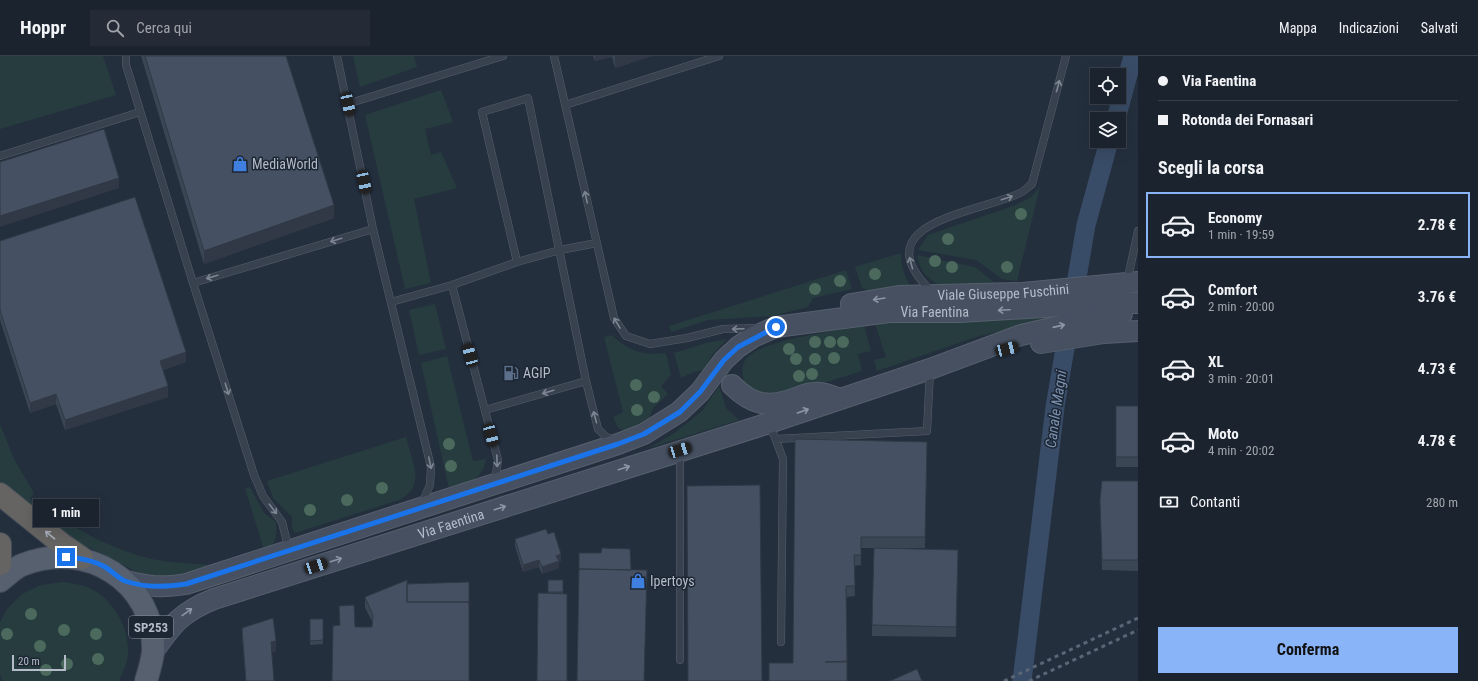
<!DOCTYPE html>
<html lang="it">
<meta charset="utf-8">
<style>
:root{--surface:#1b232e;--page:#242b36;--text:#f1f3f6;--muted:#a0a4aa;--line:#39404a;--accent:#8ab4f8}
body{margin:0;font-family:"Roboto Condensed",sans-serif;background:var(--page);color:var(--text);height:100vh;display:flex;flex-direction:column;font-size:15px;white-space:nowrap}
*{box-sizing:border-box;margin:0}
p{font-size:13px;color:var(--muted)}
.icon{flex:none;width:22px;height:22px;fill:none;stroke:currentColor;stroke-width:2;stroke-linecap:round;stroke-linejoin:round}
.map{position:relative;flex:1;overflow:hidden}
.panel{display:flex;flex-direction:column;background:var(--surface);width:340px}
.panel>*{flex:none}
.hud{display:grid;align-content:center;height:88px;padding:0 20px;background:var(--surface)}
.tools{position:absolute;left:1090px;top:12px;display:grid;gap:8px}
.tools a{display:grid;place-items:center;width:36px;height:36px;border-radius:0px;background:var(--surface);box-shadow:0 4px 16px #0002,0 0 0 1px var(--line);font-size:20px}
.scale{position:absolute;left:12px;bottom:10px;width:54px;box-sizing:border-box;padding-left:4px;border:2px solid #b4bcc9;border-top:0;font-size:11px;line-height:14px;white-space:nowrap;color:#b4bcc9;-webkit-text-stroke:3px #1d2633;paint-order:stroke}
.end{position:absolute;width:18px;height:18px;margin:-9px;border:5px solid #1a73e8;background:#fff;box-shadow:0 0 0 2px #fff}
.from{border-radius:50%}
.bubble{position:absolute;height:28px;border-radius:0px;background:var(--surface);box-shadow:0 4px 16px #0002,0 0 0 1px var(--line);font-size:13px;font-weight:700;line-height:28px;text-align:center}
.car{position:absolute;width:12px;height:24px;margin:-12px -6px;border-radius:5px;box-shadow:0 0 3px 1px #0007;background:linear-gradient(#222 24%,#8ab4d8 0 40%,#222 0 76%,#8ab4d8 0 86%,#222 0)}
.hud b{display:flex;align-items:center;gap:14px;height:38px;font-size:15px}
.hud b+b{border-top:1px solid var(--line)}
.hud i{width:10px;height:10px;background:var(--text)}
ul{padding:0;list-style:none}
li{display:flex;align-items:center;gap:12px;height:66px;margin:0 8px 6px;padding:0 12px;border:2px solid transparent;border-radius:0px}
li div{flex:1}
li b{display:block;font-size:15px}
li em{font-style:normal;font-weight:700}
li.selected{border-color:var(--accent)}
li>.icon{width:36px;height:36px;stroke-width:1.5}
h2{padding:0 20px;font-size:18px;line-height:48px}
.pay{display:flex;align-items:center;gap:10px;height:44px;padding:0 20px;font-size:15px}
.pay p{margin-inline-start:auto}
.cta{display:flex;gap:8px;margin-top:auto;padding:8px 20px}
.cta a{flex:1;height:46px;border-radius:0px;background:var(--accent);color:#111;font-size:16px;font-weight:700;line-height:46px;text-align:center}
header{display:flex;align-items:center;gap:24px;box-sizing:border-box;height:56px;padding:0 20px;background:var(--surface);border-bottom:1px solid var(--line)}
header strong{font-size:19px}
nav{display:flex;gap:22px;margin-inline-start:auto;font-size:14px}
.search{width:280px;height:36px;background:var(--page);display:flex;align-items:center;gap:10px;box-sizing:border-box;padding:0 14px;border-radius:0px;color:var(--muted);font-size:15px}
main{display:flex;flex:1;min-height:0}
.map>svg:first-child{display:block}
.green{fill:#263c3f}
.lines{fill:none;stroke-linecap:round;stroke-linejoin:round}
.canal{stroke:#394c67;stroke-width:19}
.service-casing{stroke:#565f6c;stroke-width:8}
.secondary-casing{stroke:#565f6c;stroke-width:22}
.primary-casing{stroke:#414a57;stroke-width:24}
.trunk-casing{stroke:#434c59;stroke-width:24}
.service{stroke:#38414e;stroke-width:7}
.secondary{stroke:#465061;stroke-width:20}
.primary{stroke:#56606e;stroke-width:22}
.trunk{stroke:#656462;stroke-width:22}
.rail{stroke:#5a6575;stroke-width:3;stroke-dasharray:4 4;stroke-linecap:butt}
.tree{fill:#4b6a5d}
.wall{fill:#3b4654}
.shaded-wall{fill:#303945}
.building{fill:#455162;stroke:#303945}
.oneway{stroke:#7c8592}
.oneway2{stroke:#8e96a5}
.oneway3{stroke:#a8afba}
.route{stroke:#1a73e8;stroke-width:5}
.labels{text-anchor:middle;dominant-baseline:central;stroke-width:3;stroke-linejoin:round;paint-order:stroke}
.shield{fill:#1d2633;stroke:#878f9c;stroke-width:1}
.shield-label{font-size:13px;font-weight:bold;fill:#b4bcc9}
.poi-label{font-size:14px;fill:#b4bcc9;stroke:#1d2633;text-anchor:start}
.street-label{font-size:14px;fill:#b4bcc9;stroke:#1d2633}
.water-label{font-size:15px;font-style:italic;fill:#7c92b1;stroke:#1d2633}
</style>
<header>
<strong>Hoppr</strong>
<div class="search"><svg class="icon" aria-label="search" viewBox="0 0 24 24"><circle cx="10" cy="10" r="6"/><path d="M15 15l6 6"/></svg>Cerca qui</div>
<nav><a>Mappa</a><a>Indicazioni</a><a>Salvati</a></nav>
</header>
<main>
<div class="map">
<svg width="1138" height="625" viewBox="0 0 1138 625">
<rect width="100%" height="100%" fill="#242f3e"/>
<!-- green -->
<path class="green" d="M0 0H103L116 39 0 73Z
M353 0H414L417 11 360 31Z
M441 34 453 66 425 73 431 99 441 96 457 132 414 143 431 227 405 233 365 59Z
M1040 131 1017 225 1002 223 976 204 918 194 928 179 1013 150 1031 141Z
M901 197C901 212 905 221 912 233L871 235 862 232 855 211Z
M917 199 975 211 999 230C975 231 937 239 922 214 920 210 918 204 917 199Z
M846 214 852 233 813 242 808 251 773 260 708 264 671 276 669 270Z
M435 248 446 293 419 299 409 254Z
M1055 258 1057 261 976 281 877 315 874 304 886 301 875 268 900 265Z
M864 270 871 295 858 298 862 315 769 344 745 330C743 321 740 310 746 303 759 284 840 274 864 270Z
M612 279C628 295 643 300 666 297L671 319 661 330 668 338 653 352 649 363 627 376 618 372 613 361 623 356 604 281Z
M727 283 712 299 705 314 694 316 681 322 674 297 706 287Z
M447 300 473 405 486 403C484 424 466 427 449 433L421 307Z
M719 330 726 352 739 364 649 392 676 376 702 355Z
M0 368 14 403 34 437 30 443C69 469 106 492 152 503 170 507 191 507 210 509L169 521 143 519 77 485 49 469 18 444 0 426Z
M406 381C412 406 427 430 399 444L295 477 292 472V461L273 442 267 425Z
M250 431 264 457 276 466C277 479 277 489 264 494L245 432Z
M63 526C70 527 78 528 84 530 113 539 133 576 127 605 125 611 122 618 119 625H3L0 619V567L7 553 22 538 41 529Z"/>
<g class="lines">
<!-- canal -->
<path class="canal" d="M1116 63 1133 0
M1022 625 1055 351 1086 169 1109 85"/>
<!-- service casing -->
<g class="service-casing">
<path id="service" d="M126 0V9L193 227
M337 0 347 48
M554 0 614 262 626 280 650 288 687 282 723 273 756 272
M565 49 719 0
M0 100 140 56
M517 206 482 56 528 42 586 325 598 373 605 380 615 386
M1127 226 1138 175
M452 229 498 404 496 418 493 424
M931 235C861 166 978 157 1020 137 1024 135 1028 131 1032 128L1066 0
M391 246 452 229 517 206 560 194 597 187
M485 354 586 325
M767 369 774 379 783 403 781 586
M776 383 927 375 930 314
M680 396V604
M422 447 430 429 431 411 373 173 347 48 503 0
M289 494 282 466 263 440 254 419 193 227 373 173"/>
</g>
<!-- secondary casing -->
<g class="secondary-casing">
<g id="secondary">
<path id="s1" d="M851 248 899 240 1023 237 1138 226"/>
<path d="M1041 287 1104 277 1138 275"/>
<path d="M732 329C753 350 769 352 796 342 803 339 812 336 820 337 825 337 830 340 835 341"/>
<path id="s2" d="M124 524C147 531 162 532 186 528L618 388 644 378 679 356 700 336 724 304 738 291 753 281 776 271 889 256H960L1110 247H1138"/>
<path id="s3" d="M153 596C172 569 181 556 214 543L766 368 930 313 1021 279 1109 259 1122 258"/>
</g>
</g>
<!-- primary casing -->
<g class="primary-casing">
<path id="primary" d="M0 525C7 520 14 512 22 509 85 483 156 525 153 596 152 606 149 615 146 625"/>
</g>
<!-- trunk casing -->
<g class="trunk-casing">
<path id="trunk" d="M0 438 63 489 82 502
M0 488V508"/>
</g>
<!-- service -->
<use href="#service" class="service"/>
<!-- secondary -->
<use href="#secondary" class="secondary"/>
<!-- primary -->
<use href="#primary" class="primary"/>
<!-- trunk -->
<use href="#trunk" class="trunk"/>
<!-- rail -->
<path class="rail" d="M1004 625 1138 562
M1029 625 1138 574"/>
</g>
<!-- trees -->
<g class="tree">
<circle cx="1021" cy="158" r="6"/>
<circle cx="948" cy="183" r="6"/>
<circle cx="935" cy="205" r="6"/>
<circle cx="952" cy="211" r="6"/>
<circle cx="1007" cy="211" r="6"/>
<circle cx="875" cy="218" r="6"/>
<circle cx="840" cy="225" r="6"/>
<circle cx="815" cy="233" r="6"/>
<circle cx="815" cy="286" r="6"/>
<circle cx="830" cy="286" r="6"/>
<circle cx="843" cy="286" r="6"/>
<circle cx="789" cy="293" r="6"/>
<circle cx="834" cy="302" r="6"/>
<circle cx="796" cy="303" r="6"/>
<circle cx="815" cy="303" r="6"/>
<circle cx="812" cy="318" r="6"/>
<circle cx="799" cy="320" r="6"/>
<circle cx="636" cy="329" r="6"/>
<circle cx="654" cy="341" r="6"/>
<circle cx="637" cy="354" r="6"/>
<circle cx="449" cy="388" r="6"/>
<circle cx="451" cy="410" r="6"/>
<circle cx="382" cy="432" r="6"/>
<circle cx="347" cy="444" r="6"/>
<circle cx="310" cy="454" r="6"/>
<circle cx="31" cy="558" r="6"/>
<circle cx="64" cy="574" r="6"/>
<circle cx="7" cy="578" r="6"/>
<circle cx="96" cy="578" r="6"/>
<circle cx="40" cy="590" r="6"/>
<circle cx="98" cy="603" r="6"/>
<circle cx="67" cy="608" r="6"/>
<circle cx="46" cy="614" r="6"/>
</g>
<!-- wall -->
<path class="wall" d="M141 0H286L334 162 204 208Z
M593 0H652L615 12 612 1 595 5Z
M0 185 186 306 163 314 168 341 65 374 56 348 30 357 0 264Z
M1116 350H1138V411H1116Z
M795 383 927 386 925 492H861V509L854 510 855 540 846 541 847 625 793 607Z
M1138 425V515L1102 514 1100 444Z
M515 483 561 505 559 506V512L542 518 539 511 523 516 515 490Z
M958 504 956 581 872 580V569Z
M548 524H563V538L537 625 548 538Z
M407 528 469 625 355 571H372L373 567 365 552V541Z
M310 563H323V588L310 589Z
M242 572 276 595 271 596 274 625H246L242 582Z"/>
<!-- shaded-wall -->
<path class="shaded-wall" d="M595 0H612V1L595 5Z
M615 0H652L615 12Z
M119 122V132L0 171V160Z
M334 149V162L204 208V195Z
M186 296V306L160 315V305Z
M168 330V341L65 374V364Z
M56 338V348L30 357V347Z
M561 498V505L559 506V512L542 518V511L556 500Z
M539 504V511L523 516V509Z
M276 585V595L271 597V586Z"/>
<!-- building -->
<path class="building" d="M145 0H286L334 149 204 195Z
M104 73 119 122 0 160V106Z
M135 141 186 296 160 305 168 330 65 364 56 338 30 347 0 254V185Z
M1116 350H1138V401H1116Z
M795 383 927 386 925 481H861V499H854L855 530H846L847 605 825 606H847V625H769V607H793Z
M1102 425H1138V504H1102L1100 444Z
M760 429 762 625H688L687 430Z
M546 473 548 478 554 476 561 498 556 500 559 505 542 511 539 504 523 509 515 483Z
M602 492 630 493 631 514 579 513V497H601Z
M874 492 958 494 956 571 872 569Z
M579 513 647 514 644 625H577Z
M407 524V546H469V625H332L333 570 340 569 339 550 354 549 355 571H372L373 559 365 541Z
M548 524H563V536H548Z
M469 526V549V546H407V528Z
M538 537 567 538V625H537Z
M273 562 276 585 271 586 274 625H246L242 572Z
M310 563H323V584L310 585Z
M917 613 922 625H890Z"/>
<!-- one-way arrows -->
<defs><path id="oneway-shaft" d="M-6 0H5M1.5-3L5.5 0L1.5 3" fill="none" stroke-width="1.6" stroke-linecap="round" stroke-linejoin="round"/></defs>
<g class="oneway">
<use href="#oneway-shaft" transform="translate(1058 30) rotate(-75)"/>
<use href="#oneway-shaft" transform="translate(586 141) rotate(-103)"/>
<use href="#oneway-shaft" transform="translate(1007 142) rotate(-18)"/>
<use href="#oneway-shaft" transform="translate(336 184) rotate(163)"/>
<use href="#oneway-shaft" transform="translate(911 207) rotate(-105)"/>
<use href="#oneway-shaft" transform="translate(212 221) rotate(164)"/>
<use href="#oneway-shaft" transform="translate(617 267) rotate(-121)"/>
<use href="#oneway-shaft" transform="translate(738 273) rotate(178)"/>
<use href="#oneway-shaft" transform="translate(227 333) rotate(73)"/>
<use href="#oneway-shaft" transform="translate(548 336) rotate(164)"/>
<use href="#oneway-shaft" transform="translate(595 361) rotate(-105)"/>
<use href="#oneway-shaft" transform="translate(497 405) rotate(88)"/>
<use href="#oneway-shaft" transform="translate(430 407) rotate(78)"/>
<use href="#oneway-shaft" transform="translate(273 453) rotate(53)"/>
</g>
<g class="oneway2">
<use href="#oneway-shaft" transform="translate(879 243) rotate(171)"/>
<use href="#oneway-shaft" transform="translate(1004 254) rotate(177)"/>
<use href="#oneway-shaft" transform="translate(1059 270) rotate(-13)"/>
<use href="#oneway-shaft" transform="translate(803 355) rotate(-19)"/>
<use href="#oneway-shaft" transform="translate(624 412) rotate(-18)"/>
<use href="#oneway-shaft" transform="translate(500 452) rotate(-18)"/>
<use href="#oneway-shaft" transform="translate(336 504) rotate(-18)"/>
<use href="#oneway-shaft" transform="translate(187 556) rotate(-36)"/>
</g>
<use class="oneway3" href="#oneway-shaft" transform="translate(50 479) rotate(-141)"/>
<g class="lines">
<!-- route -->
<path class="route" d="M66 501C80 502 93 504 105 511 112 515 118 522 125 525 146 532 165 531 186 528L618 388 644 378 680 356 700 336 724 304 738 291 776 271"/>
</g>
<!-- icons -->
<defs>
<g id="shop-bare" transform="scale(1.2)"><path d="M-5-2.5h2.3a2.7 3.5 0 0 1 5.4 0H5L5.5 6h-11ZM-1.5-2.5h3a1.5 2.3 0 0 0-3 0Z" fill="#3f7fe0" stroke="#1d2633" stroke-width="2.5" paint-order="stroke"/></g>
<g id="fuel-bare" transform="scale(1.2)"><path d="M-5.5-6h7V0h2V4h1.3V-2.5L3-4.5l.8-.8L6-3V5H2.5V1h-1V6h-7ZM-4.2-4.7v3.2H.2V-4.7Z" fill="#5c6f8a" stroke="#1d2633" stroke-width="2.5" paint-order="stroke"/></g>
</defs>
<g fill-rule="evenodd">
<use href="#shop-bare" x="240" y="108"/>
<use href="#fuel-bare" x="511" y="317"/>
<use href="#shop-bare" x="638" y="525"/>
</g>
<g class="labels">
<!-- shield labels -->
<rect class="shield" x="129" y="560" width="44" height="22" rx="3"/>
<g class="shield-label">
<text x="151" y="571">SP253</text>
</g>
<!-- poi labels -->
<g class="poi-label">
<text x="252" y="108">MediaWorld</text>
<text x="523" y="317">AGIP</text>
<text x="650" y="525">Ipertoys</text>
</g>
<!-- street labels -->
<g class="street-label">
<text stroke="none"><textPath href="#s1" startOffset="153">Viale Giuseppe Fuschini</textPath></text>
<text stroke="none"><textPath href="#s2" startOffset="877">Via Faentina</textPath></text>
<text stroke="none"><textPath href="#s3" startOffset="331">Via Faentina</textPath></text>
</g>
<!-- water labels -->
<g class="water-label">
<text transform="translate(1056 353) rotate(-82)">Canale Magni</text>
</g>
</g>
</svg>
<div class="tools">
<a><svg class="icon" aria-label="locate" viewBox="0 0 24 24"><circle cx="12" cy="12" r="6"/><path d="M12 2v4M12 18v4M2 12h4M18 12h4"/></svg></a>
<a><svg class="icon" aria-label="layers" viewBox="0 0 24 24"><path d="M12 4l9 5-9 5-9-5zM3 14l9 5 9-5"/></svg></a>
</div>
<div class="scale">20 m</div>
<i class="end from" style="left:776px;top:271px"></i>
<i class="end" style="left:66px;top:501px"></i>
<div class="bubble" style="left:33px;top:443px;width:66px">1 min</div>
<i class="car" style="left:348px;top:48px;rotate:168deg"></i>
<i class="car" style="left:364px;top:126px;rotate:168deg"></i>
<i class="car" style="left:1007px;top:293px;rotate:76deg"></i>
<i class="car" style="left:470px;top:299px;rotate:345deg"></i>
<i class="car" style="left:491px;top:379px;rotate:165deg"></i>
<i class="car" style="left:680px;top:394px;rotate:73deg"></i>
<i class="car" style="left:316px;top:510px;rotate:72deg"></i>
</div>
<section class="panel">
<div class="hud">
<b><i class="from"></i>Via Faentina</b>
<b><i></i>Rotonda dei Fornasari</b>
</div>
<h2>Scegli la corsa</h2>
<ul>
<li class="selected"><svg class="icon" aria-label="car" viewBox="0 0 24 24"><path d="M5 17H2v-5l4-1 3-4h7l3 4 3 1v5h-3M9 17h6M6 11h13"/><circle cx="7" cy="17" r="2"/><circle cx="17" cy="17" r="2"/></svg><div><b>Economy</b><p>1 min · 19:59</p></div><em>2.78 €</em></li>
<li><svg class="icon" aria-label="car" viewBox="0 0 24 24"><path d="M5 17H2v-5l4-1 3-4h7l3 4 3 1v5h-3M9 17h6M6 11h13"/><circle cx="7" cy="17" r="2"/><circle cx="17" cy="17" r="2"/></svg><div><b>Comfort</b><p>2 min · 20:00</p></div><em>3.76 €</em></li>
<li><svg class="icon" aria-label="car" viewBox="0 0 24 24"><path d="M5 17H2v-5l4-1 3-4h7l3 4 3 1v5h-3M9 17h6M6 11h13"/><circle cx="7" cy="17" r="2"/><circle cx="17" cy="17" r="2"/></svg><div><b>XL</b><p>3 min · 20:01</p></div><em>4.73 €</em></li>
<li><svg class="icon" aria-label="car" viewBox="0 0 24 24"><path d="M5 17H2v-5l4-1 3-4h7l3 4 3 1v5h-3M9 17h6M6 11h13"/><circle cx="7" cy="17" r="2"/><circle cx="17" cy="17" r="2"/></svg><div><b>Moto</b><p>4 min · 20:02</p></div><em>4.78 €</em></li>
</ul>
<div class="pay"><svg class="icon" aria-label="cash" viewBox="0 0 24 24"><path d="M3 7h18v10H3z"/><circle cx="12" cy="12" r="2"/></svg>Contanti<p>280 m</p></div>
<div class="cta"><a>Conferma</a></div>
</section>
</main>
